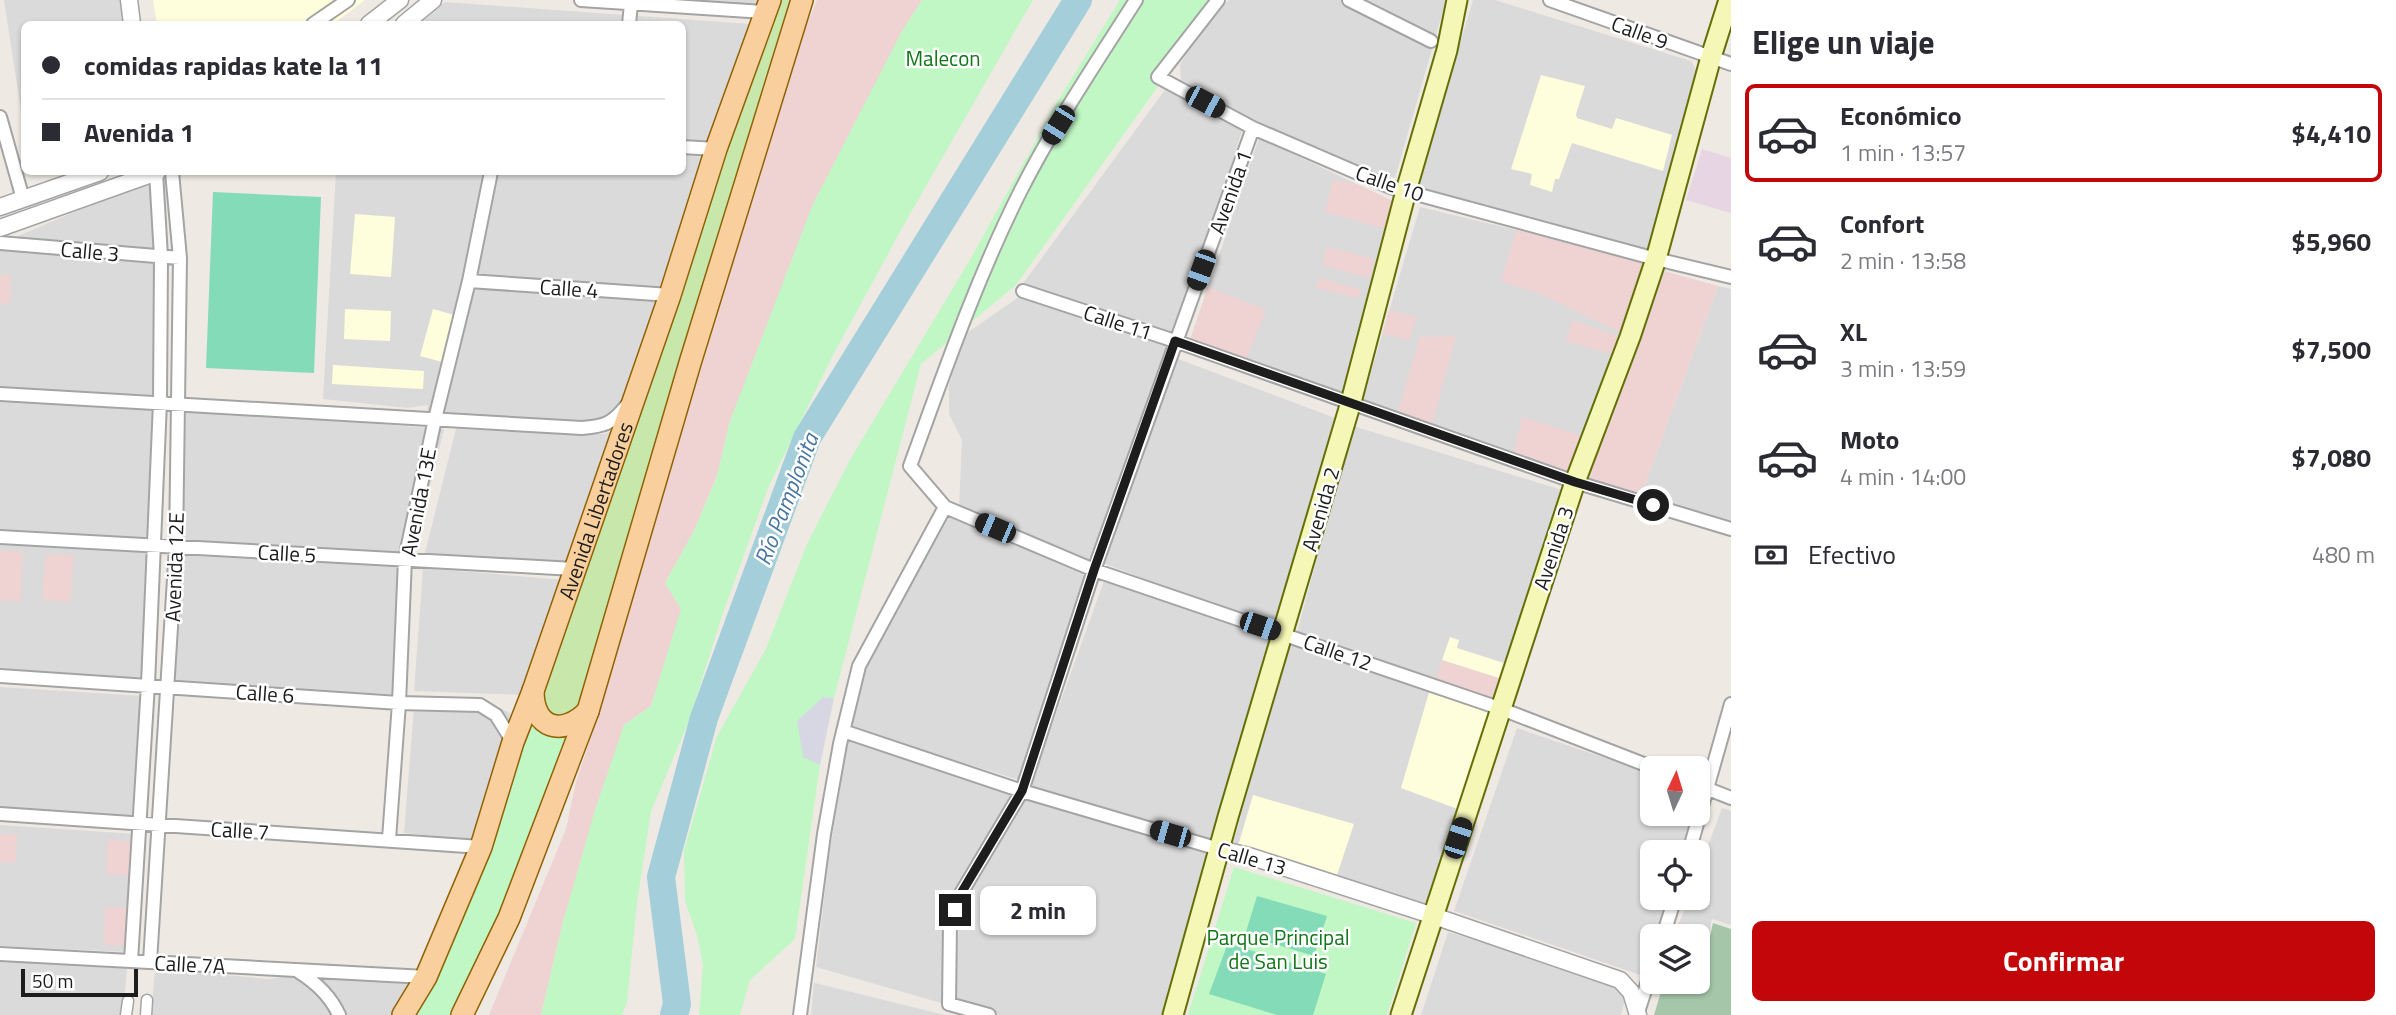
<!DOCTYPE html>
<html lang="es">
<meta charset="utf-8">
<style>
:root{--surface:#fff;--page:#f7f7f7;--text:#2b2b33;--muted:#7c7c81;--line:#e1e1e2;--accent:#c30609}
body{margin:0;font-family:"Titillium Web",sans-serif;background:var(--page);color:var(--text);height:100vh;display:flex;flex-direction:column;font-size:26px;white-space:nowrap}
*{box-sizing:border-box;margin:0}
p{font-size:23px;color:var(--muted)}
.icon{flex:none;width:38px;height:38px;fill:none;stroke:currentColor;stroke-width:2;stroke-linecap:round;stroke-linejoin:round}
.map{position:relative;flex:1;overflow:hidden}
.sheet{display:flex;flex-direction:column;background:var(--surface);width:665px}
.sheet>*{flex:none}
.guide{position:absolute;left:21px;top:21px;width:665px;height:154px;border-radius:10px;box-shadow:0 2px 5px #0004;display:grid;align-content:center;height:154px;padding:0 21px;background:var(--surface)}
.needle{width:46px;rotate:4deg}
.buttons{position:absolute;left:1640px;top:756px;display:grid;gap:14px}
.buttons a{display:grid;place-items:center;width:70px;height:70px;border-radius:10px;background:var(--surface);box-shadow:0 2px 5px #0004;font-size:35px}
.scale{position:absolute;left:21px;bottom:18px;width:117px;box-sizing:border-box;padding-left:7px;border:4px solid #1d1d1d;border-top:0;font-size:19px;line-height:24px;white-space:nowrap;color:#1d1d1d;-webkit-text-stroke:5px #fff;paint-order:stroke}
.end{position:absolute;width:32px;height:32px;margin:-16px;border:9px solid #1d1d1d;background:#fff;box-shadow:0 0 0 4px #fff}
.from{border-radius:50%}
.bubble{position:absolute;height:49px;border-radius:10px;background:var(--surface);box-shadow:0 2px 5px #0004;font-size:23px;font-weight:700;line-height:49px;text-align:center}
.car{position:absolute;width:21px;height:42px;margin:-21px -10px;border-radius:9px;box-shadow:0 0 5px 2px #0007;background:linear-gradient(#222 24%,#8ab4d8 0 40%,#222 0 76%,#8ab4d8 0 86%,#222 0)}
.guide b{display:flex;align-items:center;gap:24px;height:66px;font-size:26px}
.guide b+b{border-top:2px solid var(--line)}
.guide i{width:18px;height:18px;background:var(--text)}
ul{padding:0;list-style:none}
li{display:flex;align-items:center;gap:21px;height:98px;margin:0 14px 10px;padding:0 7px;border:4px solid transparent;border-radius:10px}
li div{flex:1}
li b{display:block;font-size:26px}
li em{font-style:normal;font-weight:700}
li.selected{border-color:var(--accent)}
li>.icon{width:63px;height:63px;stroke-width:1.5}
h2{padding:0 21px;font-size:32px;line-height:84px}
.pay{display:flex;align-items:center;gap:18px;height:77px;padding:0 21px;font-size:26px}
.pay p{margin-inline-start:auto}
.button{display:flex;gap:14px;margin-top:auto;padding:14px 21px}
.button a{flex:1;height:80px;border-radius:10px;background:var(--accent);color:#fff;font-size:28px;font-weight:700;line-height:80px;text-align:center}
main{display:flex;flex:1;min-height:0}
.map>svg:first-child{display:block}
.residential{fill:#dbdada}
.commercial{fill:#eed3d2}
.industrial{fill:#e7d5e4}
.education{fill:#fefddc}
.grass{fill:#c8e7aa}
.cemetery{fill:#a5c6a9}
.park{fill:#c0f7c4}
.pitch{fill:#83dbb8}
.plaza{fill:#d7d7e3}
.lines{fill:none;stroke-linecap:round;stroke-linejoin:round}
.river{stroke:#a4cfda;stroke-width:28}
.pedestrian-casing{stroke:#a4a4a4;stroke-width:13}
.minor-casing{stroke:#a4a4a4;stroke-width:16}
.tertiary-casing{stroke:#a4a4a4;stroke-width:19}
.secondary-casing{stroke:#656f08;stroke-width:23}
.primary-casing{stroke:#916105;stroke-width:24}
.pedestrian{stroke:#fff;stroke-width:10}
.minor{stroke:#fff;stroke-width:12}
.tertiary{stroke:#fff;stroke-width:16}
.secondary{stroke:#f5f7b7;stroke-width:19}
.primary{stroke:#f9d09d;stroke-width:21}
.route{stroke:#1d1d1d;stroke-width:9}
.labels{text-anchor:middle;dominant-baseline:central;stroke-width:5;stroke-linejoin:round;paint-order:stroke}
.street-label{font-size:21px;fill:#1d1d1d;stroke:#fff}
.park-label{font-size:21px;fill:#0f7716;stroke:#fff}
.water-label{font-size:23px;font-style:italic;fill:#4a77a1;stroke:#fff}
</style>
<main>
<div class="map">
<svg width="1731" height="1015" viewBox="0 0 1731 1015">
<rect width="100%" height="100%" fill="#eeeae3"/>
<!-- residential -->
<path class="residential" d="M4 0H126L128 24H24V131Z
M621 0H759L755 12Z
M1229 0H1446L1395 178 1303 146 1181 80 1180 64 1204 25Z
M1473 0H1495L1691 61 1697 72 1677 141 1655 237 1647 250H1638L1417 188Z
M445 2 751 24 711 148 683 146 682 24H415Z
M1167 87 1242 130 1179 336 1022 285Z
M1259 138 1399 204 1353 397 1190 340Z
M683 148 714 150 667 290H658L653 300 662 302 627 402 601 424 426 415 428 405 407 408 323 399 336 172H682Z
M154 178 158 251 11 239Z
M1420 207 1647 261 1579 475 1363 399Z
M0 248 157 262 154 395 0 388Z
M1718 286 1731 289V524L1641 495Z
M1020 296 1176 347 1173 357 1335 418 1276 629 1100 562 1094 570 959 508 962 440 949 414V385L964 335Z
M0 399 153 408 151 540 0 531Z
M186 410 444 429 413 556 181 542Z
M1353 426 1562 490 1494 699 1297 636 1502 715 1440 911 1233 844 1291 634 1296 636Z
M618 427 570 565 424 557 456 429 585 434H605Z
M949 517 1092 578 1020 780 850 728 865 666Z
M0 543 150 553 147 678 0 671Z
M180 553 411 567 404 695 173 683Z
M423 568 565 580 526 695 414 691Z
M1104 581 1279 632 1222 844 1029 789Z
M0 687 144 696 136 820 0 809Z
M414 707 500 708 510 713 515 719 482 841 404 833Z
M1517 728 1652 774V814H1698V790L1710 794 1689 852H1652V898H1674L1660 936H1652V960L1646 977 1454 911Z
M848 739 1016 791 950 899 941 1003 816 967 829 856Z
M1025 798 1218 855 1166 1015H999L951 1001 959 928 967 898Z
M1722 808 1731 811V925L1712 919 1707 943 1698 942V936H1674L1689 898H1698V873Z
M0 825 136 834 129 952 0 946Z
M1448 932 1539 960 1540 962 1627 991 1621 1015H1421Z
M0 961 127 968 123 1015H0Z
M155 969 269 979 294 975 311 986 336 1015H151Z
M320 977 415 982 394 1015H345L338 999Z
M814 983H815L945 1015H811Z"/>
<!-- commercial -->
<path class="commercial" d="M817 0H922L901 33 730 421 717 476 694 531 665 583 682 609 651 706 624 725 563 922 541 1015H489L566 829 576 782 599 713 625 619 641 570 797 49Z
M1333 180 1357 184 1399 204 1389 230 1325 212Z
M1516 230 1647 261 1630 337 1540 294 1501 281Z
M1327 247 1375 259 1369 278 1322 265Z
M1657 269 1718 286 1641 495 1588 481Z
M0 275H11L10 303H0Z
M1320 278 1361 290 1359 298 1316 288Z
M1208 287 1266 310 1246 359 1190 340Z
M1389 310 1416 317 1409 340 1382 334Z
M1573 320 1621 337 1615 355 1565 341Z
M1456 336 1432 423 1398 411 1420 337Z
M1522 417 1583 436 1574 473 1514 452Z
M0 550 23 552 20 602 0 600Z
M46 554 74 556 70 602 42 600Z
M1442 660 1499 678 1493 697 1436 679Z
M0 834 17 835 16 863 0 862Z
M108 839 134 842 133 876 106 874Z
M105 907 130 908 129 946 104 945Z"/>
<!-- industrial -->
<path class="industrial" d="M1702 149 1731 158V213L1686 200Z"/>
<!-- education -->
<path class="education" d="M153 0H365L333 24H157Z
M1541 75 1585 86 1576 114 1577 118 1612 129 1616 118 1672 135 1663 171 1572 143 1559 179H1555L1552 192 1530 185 1532 174 1511 169Z
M355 214 395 217 391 277 350 274Z
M345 309 391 311 390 341 344 339Z
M433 309 458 316 446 363 420 356Z
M333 365 424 371 423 389 332 384Z
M1450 637 1459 640 1457 648 1504 663 1499 678 1442 660Z
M1430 689 1496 714 1463 811 1401 788Z
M1253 795 1354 824 1336 878 1238 846Z"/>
<!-- grass -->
<path class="grass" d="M781 0H793L586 708 556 725 536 692 681 275Z"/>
<!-- cemetery -->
<path class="cemetery" d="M1713 923 1731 929V1015H1654L1664 982H1698V947L1707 949Z"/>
<!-- park -->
<path class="park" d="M922 0H1033L907 219 832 357 768 488 722 616 688 723 651 811 637 903 627 1002 622 1015H541L563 922 595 810 624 725 651 706 681 609 665 583 694 531 717 476 730 421 813 204 901 33Z
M1120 0H1216L1169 71 1016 285 921 364 834 698 823 697 803 756 820 765 795 939 750 980 740 1015H699L703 965 697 935 685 901 684 851 717 736 765 651 807 544 851 458 971 258 1059 99Z
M530 708 538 722H581L458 1015H405Z
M1234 867 1416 923 1387 1015H1188Z"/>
<!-- pitch -->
<path class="pitch" d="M213 192 321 197 314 373 206 368Z
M1257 896 1327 916 1314 956 1245 935Z
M1228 943 1326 974 1313 1015H1277L1209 994Z"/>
<!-- plaza -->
<path class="plaza" d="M823 697 834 698 820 765 803 757 797 721Z"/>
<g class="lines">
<!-- river -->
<path class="river" d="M674 1015 677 1004 661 877 704 718 807 438 1078 0"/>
<!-- pedestrian casing -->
<g class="pedestrian-casing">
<path id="pedestrian" d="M126 1015 128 1001
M146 1015 147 1000"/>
</g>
<!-- minor casing -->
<g class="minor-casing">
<path id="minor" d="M581 0 765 12
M1218 0 1158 77 1253 128 1390 187 1656 259 1731 277
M1349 0 1431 41
M1550 0 1731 64
M313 24 348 0
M629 24 631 4
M0 117 23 199
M682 147 716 149
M0 243 180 258
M469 281 670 295
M1023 291 1175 341 1575 482 1731 529
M0 394 582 428C605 426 612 424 627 405
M945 507 1094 570 1499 708 1654 768
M0 537 574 569
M0 676 399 703 480 705 496 715 513 742
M843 731 1022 791 1219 849
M1698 785 1731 798
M0 814 481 847
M389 839 399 703 405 559 435 419 469 281 491 172
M1689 852 1731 704
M1663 936 1675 898
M0 954 426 977
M131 961 148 684 160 402 161 257 156 172
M150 962 176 547 180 258 172 172
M299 972C315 982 331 997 339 1015
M800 1015 824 834 840 744 859 666 945 507 910 466C944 373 976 280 1020 192 1054 125 1096 63 1136 0
M989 1015 949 1004 950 924 960 895 1022 791 1094 570 1253 128
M1637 1015 1652 969"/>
</g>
<!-- tertiary casing -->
<g class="tertiary-casing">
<path id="tertiary" d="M129 0 132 24
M369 24 400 0
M404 24 433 0
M0 207 100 172
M0 228 157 172
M1219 849 1249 856 1434 916 1620 980 1631 992 1638 1015"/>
</g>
<!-- secondary casing -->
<g class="secondary-casing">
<path id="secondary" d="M1173 1015 1228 817 1351 402 1406 191 1447 50 1457 0
M1401 1015 1575 482 1630 337 1656 259 1711 57 1729 0"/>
</g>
<!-- primary casing -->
<g class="primary-casing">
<g id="primary">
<path d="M533 691C533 729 563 737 588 711"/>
<path id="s1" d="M403 1015 426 977 481 847 513 742 533 691 670 295 716 149 770 0"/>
<path d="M462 1015 509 918 588 711 690 363 802 0"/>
</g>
</g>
<!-- pedestrian -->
<use href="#pedestrian" class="pedestrian"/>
<!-- minor -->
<use href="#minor" class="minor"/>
<!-- tertiary -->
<use href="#tertiary" class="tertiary"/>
<!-- secondary -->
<use href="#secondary" class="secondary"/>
<!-- primary -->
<use href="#primary" class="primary"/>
</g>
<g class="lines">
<!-- route -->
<path class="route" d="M955 910 960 895 1022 791 1094 570 1175 341 1575 482 1653 505"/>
</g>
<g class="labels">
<!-- street labels -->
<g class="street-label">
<text transform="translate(1640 32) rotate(20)">Calle 9</text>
<text transform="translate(1390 183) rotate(19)">Calle 10</text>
<text transform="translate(1230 192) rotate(-70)">Avenida 1</text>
<text transform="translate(90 251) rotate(5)">Calle 3</text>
<text transform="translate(569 288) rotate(4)">Calle 4</text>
<text transform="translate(1118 322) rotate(18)">Calle 11</text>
<text transform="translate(418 502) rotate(-79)">Avenida 13E</text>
<text transform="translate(1320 509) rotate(-74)">Avenida 2</text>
<text stroke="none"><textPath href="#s1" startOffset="541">Avenida Libertadores</textPath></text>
<text transform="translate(1553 548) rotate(-72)">Avenida 3</text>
<text transform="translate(287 553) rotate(3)">Calle 5</text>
<text transform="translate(174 567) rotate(-88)">Avenida 12E</text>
<text transform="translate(1338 652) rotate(19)">Calle 12</text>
<text transform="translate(265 693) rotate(4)">Calle 6</text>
<text transform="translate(240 830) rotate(3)">Calle 7</text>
<text transform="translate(1252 858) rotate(16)">Calle 13</text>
<text transform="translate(190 964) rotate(3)">Calle 7A</text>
</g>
<!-- park labels -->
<g class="park-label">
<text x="943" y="58">Malecon</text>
<text x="1278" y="937">Parque Principal<tspan x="1278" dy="24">de San Luis</tspan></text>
</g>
<!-- water labels -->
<g class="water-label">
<text transform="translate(786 499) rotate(-69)">Río Pamplonita</text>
</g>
</g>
</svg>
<div class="buttons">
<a><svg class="needle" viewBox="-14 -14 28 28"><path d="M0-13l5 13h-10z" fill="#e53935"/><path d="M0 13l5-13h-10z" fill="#7c7c81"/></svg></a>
<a><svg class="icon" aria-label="locate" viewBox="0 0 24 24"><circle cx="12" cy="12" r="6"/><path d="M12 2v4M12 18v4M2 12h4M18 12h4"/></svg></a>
<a><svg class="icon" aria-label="layers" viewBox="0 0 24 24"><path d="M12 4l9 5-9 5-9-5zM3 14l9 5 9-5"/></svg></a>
</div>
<div class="scale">50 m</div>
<i class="end from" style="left:1653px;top:505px"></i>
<i class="end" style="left:955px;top:910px"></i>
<div class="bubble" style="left:980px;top:886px;width:116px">2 min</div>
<i class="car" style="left:1205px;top:102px;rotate:118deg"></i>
<i class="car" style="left:1058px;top:125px;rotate:212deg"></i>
<i class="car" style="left:1201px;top:270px;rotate:200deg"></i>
<i class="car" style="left:995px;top:528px;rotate:293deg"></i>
<i class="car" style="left:1260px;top:626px;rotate:109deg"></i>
<i class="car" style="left:1170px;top:834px;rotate:286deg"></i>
<i class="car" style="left:1458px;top:838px;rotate:18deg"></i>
<div class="guide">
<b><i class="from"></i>comidas rapidas kate la 11</b>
<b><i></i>Avenida 1</b>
</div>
</div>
<section class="sheet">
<h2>Elige un viaje</h2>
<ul>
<li class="selected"><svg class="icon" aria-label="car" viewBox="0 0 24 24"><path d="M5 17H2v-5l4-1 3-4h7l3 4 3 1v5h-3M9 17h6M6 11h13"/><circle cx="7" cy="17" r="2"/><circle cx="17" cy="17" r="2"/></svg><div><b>Económico</b><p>1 min · 13:57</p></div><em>$4,410</em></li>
<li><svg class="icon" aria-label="car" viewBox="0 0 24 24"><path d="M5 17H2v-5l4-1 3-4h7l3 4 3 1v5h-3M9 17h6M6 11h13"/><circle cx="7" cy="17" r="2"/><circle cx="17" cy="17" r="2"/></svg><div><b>Confort</b><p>2 min · 13:58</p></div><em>$5,960</em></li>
<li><svg class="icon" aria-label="car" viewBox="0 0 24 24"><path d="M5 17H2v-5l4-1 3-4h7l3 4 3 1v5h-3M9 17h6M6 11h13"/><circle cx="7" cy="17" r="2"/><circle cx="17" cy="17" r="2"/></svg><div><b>XL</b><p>3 min · 13:59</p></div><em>$7,500</em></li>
<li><svg class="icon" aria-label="car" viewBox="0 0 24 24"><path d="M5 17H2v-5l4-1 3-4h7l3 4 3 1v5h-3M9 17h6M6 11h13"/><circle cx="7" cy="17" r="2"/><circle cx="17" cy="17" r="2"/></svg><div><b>Moto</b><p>4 min · 14:00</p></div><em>$7,080</em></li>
</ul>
<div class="pay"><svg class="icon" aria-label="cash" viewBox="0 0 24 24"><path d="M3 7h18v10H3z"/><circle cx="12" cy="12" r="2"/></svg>Efectivo<p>480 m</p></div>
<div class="button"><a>Confirmar</a></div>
</section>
</main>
